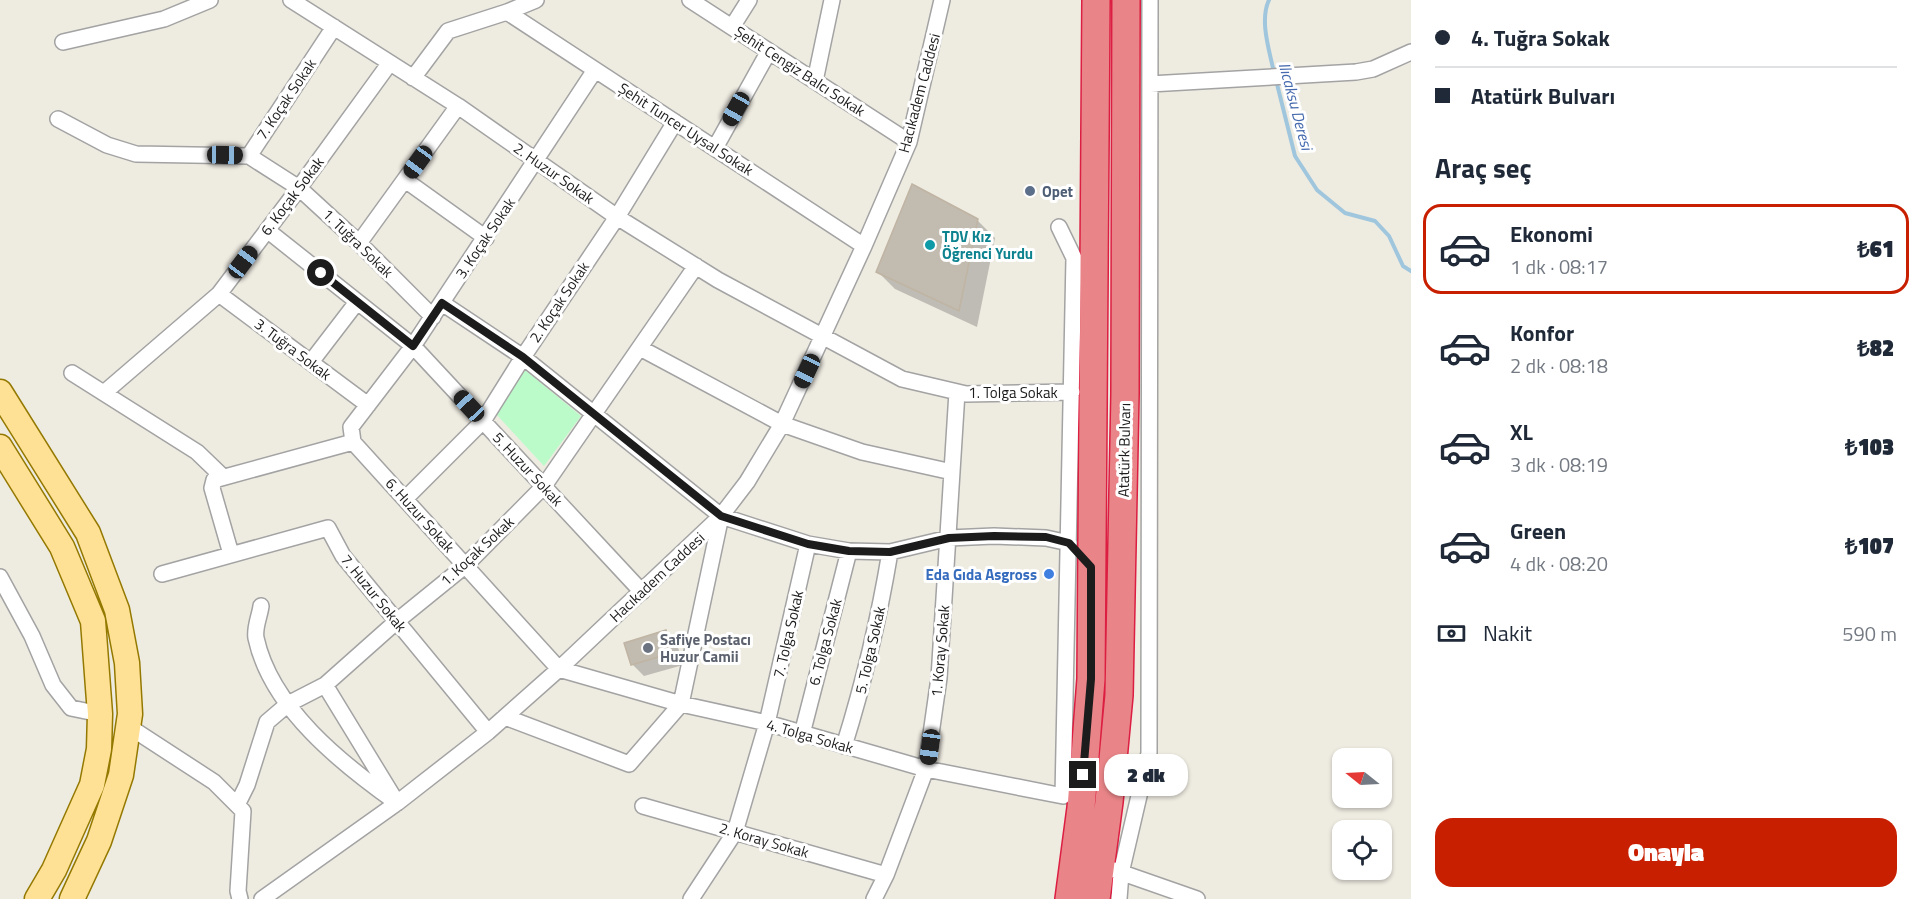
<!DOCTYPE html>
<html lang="tr">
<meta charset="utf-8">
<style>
:root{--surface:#fff;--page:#f6f6f7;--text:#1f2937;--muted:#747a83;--line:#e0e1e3;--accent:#c81f00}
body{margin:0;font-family:"Titillium Web",sans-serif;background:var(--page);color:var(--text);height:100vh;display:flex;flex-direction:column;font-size:22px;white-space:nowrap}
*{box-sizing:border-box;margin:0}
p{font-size:20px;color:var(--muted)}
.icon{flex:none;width:33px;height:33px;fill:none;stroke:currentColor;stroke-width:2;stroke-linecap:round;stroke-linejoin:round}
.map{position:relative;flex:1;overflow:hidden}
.side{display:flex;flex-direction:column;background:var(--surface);width:510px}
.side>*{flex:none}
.hud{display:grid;align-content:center;height:132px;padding:0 24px;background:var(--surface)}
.needle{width:39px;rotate:288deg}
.fabs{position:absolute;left:1332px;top:748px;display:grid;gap:12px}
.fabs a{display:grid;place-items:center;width:60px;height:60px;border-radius:12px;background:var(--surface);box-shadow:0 2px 4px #0004;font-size:30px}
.end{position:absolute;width:27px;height:27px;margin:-14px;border:8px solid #1c1c1c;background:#fff;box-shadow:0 0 0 3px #fff}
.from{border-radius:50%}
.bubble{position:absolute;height:42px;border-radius:18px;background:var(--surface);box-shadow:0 2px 4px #0004;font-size:20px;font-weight:800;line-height:42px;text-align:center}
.car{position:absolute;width:18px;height:36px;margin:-18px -9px;border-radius:8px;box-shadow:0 0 4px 2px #0007;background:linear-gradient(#222 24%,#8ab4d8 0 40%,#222 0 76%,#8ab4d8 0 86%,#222 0)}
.hud b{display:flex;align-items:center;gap:21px;height:57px;font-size:22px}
.hud b+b{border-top:2px solid var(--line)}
.hud i{width:15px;height:15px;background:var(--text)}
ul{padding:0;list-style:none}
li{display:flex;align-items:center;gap:18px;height:90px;margin:0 12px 9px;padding:0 12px;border:3px solid transparent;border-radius:18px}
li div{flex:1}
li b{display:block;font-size:22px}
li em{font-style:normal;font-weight:800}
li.selected{border-color:var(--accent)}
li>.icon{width:54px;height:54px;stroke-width:1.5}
h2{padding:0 24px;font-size:27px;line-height:72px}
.pay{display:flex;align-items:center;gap:15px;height:66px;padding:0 24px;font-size:22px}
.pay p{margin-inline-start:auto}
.primary-button{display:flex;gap:12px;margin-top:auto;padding:12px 24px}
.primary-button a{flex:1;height:69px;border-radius:18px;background:var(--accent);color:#fff;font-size:24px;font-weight:800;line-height:69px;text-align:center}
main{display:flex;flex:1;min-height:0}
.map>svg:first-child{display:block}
.park{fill:#bbfbca}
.shadow{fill:#0003}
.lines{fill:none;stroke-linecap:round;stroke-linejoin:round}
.stream{stroke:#9fc6dd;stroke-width:4}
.building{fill:#c2bbb0;stroke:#c0b4a3;stroke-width:1.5}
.street-casing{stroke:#a3a3a3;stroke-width:18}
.primary-casing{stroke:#947900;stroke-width:27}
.highway-casing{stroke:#dc1e42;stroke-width:30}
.street{stroke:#fff;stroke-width:15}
.primary{stroke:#ffe195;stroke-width:24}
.highway{stroke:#e98588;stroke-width:27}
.route{stroke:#1c1c1c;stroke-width:8}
.service-dot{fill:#5c6f8a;stroke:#fff;stroke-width:2}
.culture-dot{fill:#0f9aa8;stroke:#fff;stroke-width:2}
.shop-dot{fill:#3f7fe0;stroke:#fff;stroke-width:2}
.worship-dot{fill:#6b7280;stroke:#fff;stroke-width:2}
.labels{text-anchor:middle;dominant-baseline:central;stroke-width:6;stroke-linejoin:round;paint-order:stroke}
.street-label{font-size:15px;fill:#1c1c1c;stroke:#fff}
.service-label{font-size:15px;font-weight:bold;fill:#4e5e75;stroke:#fff;text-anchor:start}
.culture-label{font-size:15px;font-weight:bold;fill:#0d838f;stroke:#fff;text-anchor:start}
.shop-label{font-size:15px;font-weight:bold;fill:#366cbe;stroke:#fff;text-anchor:end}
.worship-label{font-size:15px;font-weight:bold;fill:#5b616d;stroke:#fff;text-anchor:start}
.water-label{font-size:16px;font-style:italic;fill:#466aae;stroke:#fff}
</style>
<main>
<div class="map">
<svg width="1411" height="899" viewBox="0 0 1411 899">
<rect width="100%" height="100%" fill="#eeebe1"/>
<!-- park -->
<path class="park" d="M525 370 581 416 544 466 496 414Z"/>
<!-- shadow -->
<path class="shadow" d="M977 220 995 238 977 327 895 289 877 271Z
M665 632 677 644 683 665 644 676 632 664Z"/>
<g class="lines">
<!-- stream -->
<path class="stream" d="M1269 0C1259 21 1270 52 1274 73
M1276 80 1295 156 1317 190 1345 213 1375 221 1389 236 1403 266 1411 271"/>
</g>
<!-- building -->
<path class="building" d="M912 184 978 219 959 311 876 272Z
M666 630 672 653 631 665 624 643Z"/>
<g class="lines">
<!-- street casing -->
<g class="street-casing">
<path id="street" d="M291 0 458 106 617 217 718 280 902 379 966 394 1072 392
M690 0 909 142
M507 12 864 246
M732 27 749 0
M63 42 164 19 210 0
M413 78 448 31 507 12 536 0
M815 81 832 0
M1150 84 1356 72 1373 69 1411 52
M58 119 107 145 136 154 249 156 334 27
M715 148 769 51
M249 156 299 188 359 243 433 317
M405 180 486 238
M267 230 413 346 642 592
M359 243 458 106
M219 294 368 405
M442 303 523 357 721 516 808 544 849 551 890 552 949 538 994 536 1046 538 1069 543
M640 348 782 424 862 452 952 472
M311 362 357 302
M72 373 197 452 223 477
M105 392 219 294 299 188 389 64
M353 442 559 669 681 704 767 723 926 769 1063 796 1074 258 1059 227
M406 498 483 421 523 357 617 217 675 122
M231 554 212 488 214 480 353 442 351 427 413 346 595 70
M162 574 328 528 343 556 488 732
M0 577 32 636 53 685 71 708 100 714
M261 606C260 615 254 628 256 638 271 708 342 764 397 803
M325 685 394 798
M505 717 629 764 681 704 721 516
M128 726 214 782 243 811 238 891 240 899
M802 734 849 551
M844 746C864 682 879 618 890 552
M237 805 247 785 267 722 288 704 325 685 397 621 466 565 544 486 696 266
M643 806 886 875
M1114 870 1197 899
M262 899 397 803 488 732 559 669 721 516 747 482 782 424 864 246 909 142 942 0
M691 899 735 832 767 723 808 544
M874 899 886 875 926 769 939 678 957 392
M1119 899 1121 873 1149 753 1150 0"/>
</g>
<!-- primary casing -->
<g class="primary-casing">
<path id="primary" d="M0 392 88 533 117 610 127 663 130 714 121 775 99 841 72 899
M0 447 62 547 93 621 100 714 99 749 92 785 54 870 37 899"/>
</g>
<!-- highway casing -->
<g class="highway-casing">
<path id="highway" d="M1069 899 1081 808 1091 679 1096 0
M1096 899 1109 802 1119 695 1125 394 1126 0"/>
</g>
<!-- street -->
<use href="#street" class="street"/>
<!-- primary -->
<use href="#primary" class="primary"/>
<!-- highway -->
<use href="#highway" class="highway"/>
</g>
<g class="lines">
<!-- route -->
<path class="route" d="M321 273 413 346 442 303 523 357 721 516 808 544 849 551 890 552 949 538 994 536 1046 537 1069 543 1091 567V679L1083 775"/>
</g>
<!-- markers -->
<circle class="service-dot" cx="1030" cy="191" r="6"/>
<circle class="culture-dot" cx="930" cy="245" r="6"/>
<circle class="shop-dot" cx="1049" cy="574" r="6"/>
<circle class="worship-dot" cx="648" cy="648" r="6"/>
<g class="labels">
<!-- street labels -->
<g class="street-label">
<text transform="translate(800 71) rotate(33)">Şehit Cengiz Balcı Sokak</text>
<text transform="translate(919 93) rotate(-75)">Hacıkadem Caddesi</text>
<text transform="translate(286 99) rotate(-56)">7. Koçak Sokak</text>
<text transform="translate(686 129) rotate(33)">Şehit Tuncer Uysal Sokak</text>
<text transform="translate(554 173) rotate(35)">2. Huzur Sokak</text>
<text transform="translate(292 196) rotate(-53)">6. Koçak Sokak</text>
<text transform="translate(485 238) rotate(-56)">3. Koçak Sokak</text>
<text transform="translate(358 243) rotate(44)">1. Tuğra Sokak</text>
<text transform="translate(559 302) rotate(-56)">2. Koçak Sokak</text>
<text transform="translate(293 349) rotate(37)">3. Tuğra Sokak</text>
<text x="1013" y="392">1. Tolga Sokak</text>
<text transform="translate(1124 450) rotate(-89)">Atatürk Bulvarı</text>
<text transform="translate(528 469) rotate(47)">5. Huzur Sokak</text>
<text transform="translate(420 515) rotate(48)">6. Huzur Sokak</text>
<text transform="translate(477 551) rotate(-43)">1. Koçak Sokak</text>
<text transform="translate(657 577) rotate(-43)">Hacıkadem Caddesi</text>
<text transform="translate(374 593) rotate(51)">7. Huzur Sokak</text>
<text transform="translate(788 634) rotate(-77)">7. Tolga Sokak</text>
<text transform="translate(825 642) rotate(-75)">6. Tolga Sokak</text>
<text transform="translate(870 650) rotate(-77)">5. Tolga Sokak</text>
<text transform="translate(940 651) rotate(-85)">1. Koray Sokak</text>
<text transform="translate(810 736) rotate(16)">4. Tolga Sokak</text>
<text transform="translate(764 840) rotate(16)">2. Koray Sokak</text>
</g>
<!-- service labels -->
<g class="service-label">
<text x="1042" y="191">Opet</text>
</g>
<!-- culture labels -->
<g class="culture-label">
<text x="942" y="236">TDV Kız<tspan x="942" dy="17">Öğrenci Yurdu</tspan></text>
</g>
<!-- shop labels -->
<g class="shop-label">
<text x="1037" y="574">Eda Gıda Asgross</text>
</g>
<!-- worship labels -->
<g class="worship-label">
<text x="660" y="639">Safiye Postacı<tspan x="660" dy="17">Huzur Camii</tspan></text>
</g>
<!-- water labels -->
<g class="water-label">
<text transform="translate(1296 106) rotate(75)">Ilıcaksu Deresi</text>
</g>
</g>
</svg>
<div class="fabs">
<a><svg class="needle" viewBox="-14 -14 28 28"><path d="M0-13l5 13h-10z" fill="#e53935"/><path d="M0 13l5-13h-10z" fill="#747a83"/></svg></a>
<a><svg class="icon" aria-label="locate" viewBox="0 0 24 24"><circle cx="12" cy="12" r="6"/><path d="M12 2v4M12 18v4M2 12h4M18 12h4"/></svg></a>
</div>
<i class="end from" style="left:321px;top:273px"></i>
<i class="end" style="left:1083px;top:775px"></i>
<div class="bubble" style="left:1104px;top:754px;width:84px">2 dk</div>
<i class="car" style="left:736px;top:109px;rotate:209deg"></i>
<i class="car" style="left:225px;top:155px;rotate:91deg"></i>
<i class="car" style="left:418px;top:162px;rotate:216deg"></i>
<i class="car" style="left:243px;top:262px;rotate:37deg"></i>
<i class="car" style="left:807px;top:371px;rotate:205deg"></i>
<i class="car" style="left:469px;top:406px;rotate:317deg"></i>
<i class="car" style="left:930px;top:747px;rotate:188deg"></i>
</div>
<section class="side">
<div class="hud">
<b><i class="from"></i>4. Tuğra Sokak</b>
<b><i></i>Atatürk Bulvarı</b>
</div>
<h2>Araç seç</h2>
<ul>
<li class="selected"><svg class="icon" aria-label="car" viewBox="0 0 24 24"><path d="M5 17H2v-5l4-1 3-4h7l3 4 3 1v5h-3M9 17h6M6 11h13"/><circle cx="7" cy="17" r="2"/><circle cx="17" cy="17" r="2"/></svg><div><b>Ekonomi</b><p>1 dk · 08:17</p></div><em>₺61</em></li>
<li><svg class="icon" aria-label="car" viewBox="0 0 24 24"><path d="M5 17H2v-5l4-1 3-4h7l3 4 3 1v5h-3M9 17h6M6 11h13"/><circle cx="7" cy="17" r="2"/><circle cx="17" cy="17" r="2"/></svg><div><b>Konfor</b><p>2 dk · 08:18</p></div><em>₺82</em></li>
<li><svg class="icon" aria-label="car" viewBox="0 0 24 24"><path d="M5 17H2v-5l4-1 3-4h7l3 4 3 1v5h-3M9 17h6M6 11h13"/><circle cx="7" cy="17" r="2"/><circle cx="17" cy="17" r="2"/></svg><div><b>XL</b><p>3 dk · 08:19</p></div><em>₺103</em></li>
<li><svg class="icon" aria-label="car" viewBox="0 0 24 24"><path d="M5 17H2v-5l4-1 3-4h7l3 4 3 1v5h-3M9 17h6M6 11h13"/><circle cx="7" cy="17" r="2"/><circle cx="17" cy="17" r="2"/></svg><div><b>Green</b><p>4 dk · 08:20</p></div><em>₺107</em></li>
</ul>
<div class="pay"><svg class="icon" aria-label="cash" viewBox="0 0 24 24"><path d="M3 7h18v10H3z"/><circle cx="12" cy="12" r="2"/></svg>Nakit<p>590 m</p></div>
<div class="primary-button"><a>Onayla</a></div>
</section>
</main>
